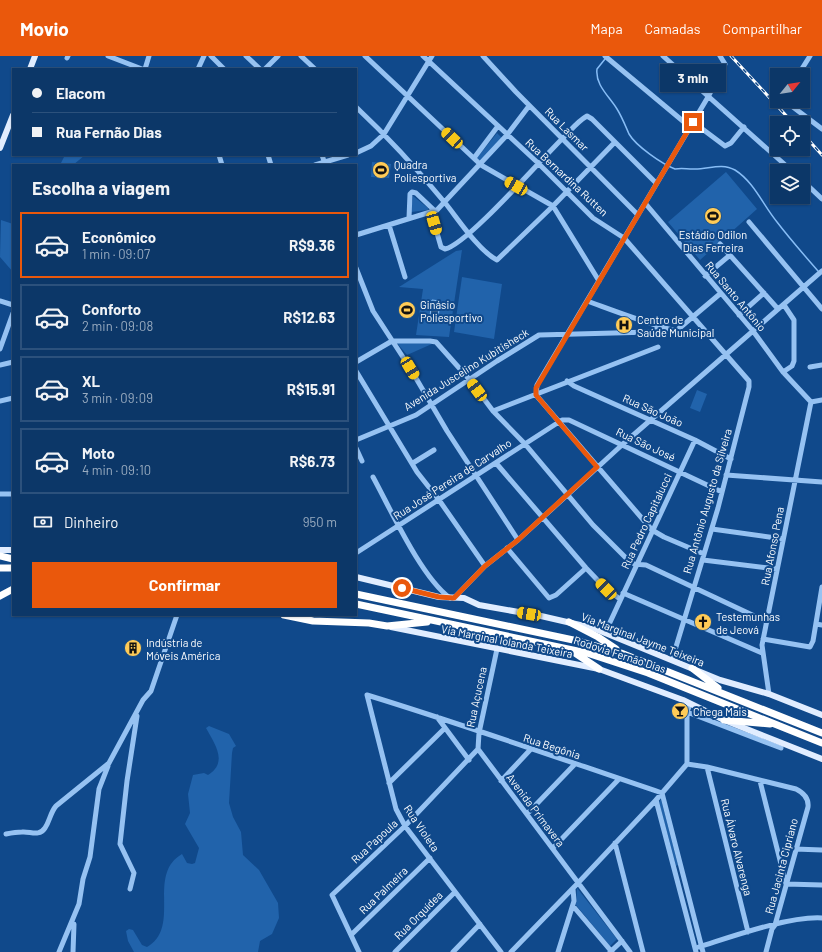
<!DOCTYPE html>
<html lang="pt">
<meta charset="utf-8">
<style>
:root{--surface:#0c3768;--page:#1a4271;--text:#f1f3f6;--muted:#9aacc0;--line:#2c517c;--accent:#ea580c}
body{margin:0;font-family:Barlow,sans-serif;background:var(--page);color:var(--text);height:100vh;display:flex;flex-direction:column;font-size:15px;white-space:nowrap}
*{box-sizing:border-box;margin:0}
p{font-size:13px;color:var(--muted)}
.icon{flex:none;width:22px;height:22px;fill:none;stroke:currentColor;stroke-width:2;stroke-linecap:round;stroke-linejoin:round}
.map{position:relative;flex:1;overflow:hidden}
.panel{position:absolute;left:12px;top:108px;width:345px;height:452px;display:flex;flex-direction:column;background:var(--surface);border-radius:0px;box-shadow:0 1px 3px #0004,0 0 0 1px var(--line)}
.panel>*{flex:none}
.top-card{position:absolute;left:12px;top:12px;width:345px;height:88px;border-radius:0px;box-shadow:0 1px 3px #0004,0 0 0 1px var(--line);display:grid;align-content:center;height:88px;padding:0 20px;background:var(--surface)}
.needle{width:26px;rotate:60deg}
.fabs{position:absolute;left:770px;top:12px;display:grid;gap:8px}
.fabs a{display:grid;place-items:center;width:40px;height:40px;border-radius:0px;background:var(--surface);box-shadow:0 1px 3px #0004,0 0 0 1px var(--line);font-size:20px}
.end{position:absolute;width:18px;height:18px;margin:-9px;border:5px solid #ea580c;background:#fff;box-shadow:0 0 0 2px #fff}
.from{border-radius:50%}
.bubble{position:absolute;height:28px;border-radius:0px;background:var(--surface);box-shadow:0 1px 3px #0004,0 0 0 1px var(--line);font-size:13px;font-weight:700;line-height:28px;text-align:center}
.car{position:absolute;width:12px;height:24px;margin:-12px -6px;border-radius:5px;box-shadow:0 0 3px 1px #0007;background:linear-gradient(#f5c518 24%,#345 0 40%,#f5c518 0 76%,#345 0 86%,#f5c518 0)}
.top-card b{display:flex;align-items:center;gap:14px;height:38px;font-size:15px}
.top-card b+b{border-top:1px solid var(--line)}
.top-card i{width:10px;height:10px;background:var(--text)}
ul{padding:0;list-style:none}
li{display:flex;align-items:center;gap:12px;height:66px;margin:0 8px 6px;padding:0 12px;border:2px solid var(--line);border-radius:0px}
li div{flex:1}
li b{display:block;font-size:15px}
li em{font-style:normal;font-weight:700}
li.active{border-color:var(--accent)}
li>.icon{width:36px;height:36px;stroke-width:1.5}
h2{padding:0 20px;font-size:18px;line-height:48px}
.pay{display:flex;align-items:center;gap:10px;height:44px;padding:0 20px;font-size:15px}
.pay p{margin-inline-start:auto}
.primary-button{display:flex;gap:8px;margin-top:auto;padding:8px 20px}
.primary-button a{flex:1;height:46px;border-radius:0px;background:var(--accent);color:#fff;font-size:16px;font-weight:700;line-height:46px;text-align:center}
header{display:flex;align-items:center;gap:24px;box-sizing:border-box;height:56px;padding:0 20px;background:var(--accent);color:#fff}
header strong{font-size:19px}
nav{display:flex;gap:22px;margin-inline-start:auto;font-size:14px}
.map>svg:first-child{display:block}
.green{fill:#2163ab}
.water{fill:#315c8d;stroke:#87bdf6}
.lines{fill:none;stroke-linecap:round;stroke-linejoin:round}
.stream{stroke:#87bdf6;stroke-width:1.5}
.minor{stroke:#96c2f2;stroke-width:5}
.major{stroke:#e1edff;stroke-width:6}
.highway{stroke:#fff;stroke-width:7}
.rail-casing{stroke:#fff;stroke-width:3}
.rail{stroke:#10498b;stroke-width:1.5;stroke-dasharray:4.5;stroke-linecap:butt}
.route{stroke:#ea580c;stroke-width:5}
.labels{text-anchor:middle;dominant-baseline:central;stroke-width:4;stroke-linejoin:round;paint-order:stroke}
.street-label{font-size:11px;fill:#fff;stroke:#10498b}
.poi-label{font-size:11px;fill:#fff;stroke:#10498b;text-anchor:start}
</style>
<header>
<strong>Movio</strong>
<nav><a>Mapa</a><a>Camadas</a><a>Compartilhar</a></nav>
</header>
<div class="map">
<svg width="822" height="896" viewBox="0 0 822 896">
<rect width="100%" height="100%" fill="#10498b"/>
<!-- green -->
<path class="green" d="M497 77 502 82 481 106 477 102Z
M65 99H85L73 109H60Z
M372 106 391 108 389 122 371 121Z
M726 116 757 153 700 204 668 166Z
M413 140 428 152V154L411 156Z
M1 164 13 168V216L0 201Z
M462 194 449 281 416 279 423 233 399 231 456 195Z
M462 221 502 228 494 283 454 276Z
M397 287H434L407 299Z
M697 334 707 338 700 356 690 352Z
M209 670 229 678 236 690 233 692 232 697 229 747 233 761 241 776 243 799 259 814 278 847 279 862 272 878 260 885 258 896H134L128 885 126 875 129 873 133 874 142 889 147 891C182 871 146 819 182 798L187 807 192 808 195 807 199 792 185 768 190 757 188 738 193 719 204 717 208 719C229 706 214 687 206 672Z
M661 743 678 809 676 810 659 746Z
M577 832 617 883 610 890 576 849Z"/>
<!-- water -->
<path class="water" d="M432 244 440 245 438 262 430 260Z"/>
<g class="lines">
<!-- stream -->
<path class="stream" d="M605 3 597 13C595 29 609 40 617 53 622 61 625 69 629 78 636 90 662 108 675 113 682 112 686 113 693 113 707 114 721 106 735 114 754 126 763 149 777 166 790 183 804 199 818 215"/>
<!-- minor -->
<path class="minor" d="M108 0 142 13
M211 0 224 13
M246 0 260 13
M301 0 315 13
M365 0 481 109 553 150 599 225
M423 0 538 107 593 162 624 182 749 325V331L718 452 672 604
M483 0 516 36 638 159
M605 0 690 71
M663 0 792 115
M67 2 68 0
M145 13 149 0
M198 13 204 0
M265 13 278 0
M798 19 810 0
M785 45 822 73
M356 51C388 81 418 114 446 148 458 163 479 195 497 204L553 150 615 86
M693 66 725 90 731 87 744 71
M356 97 371 90 384 78 432 0
M219 99 222 109
M268 99 271 109
M322 99 325 108
M474 102 498 70
M315 109 348 99
M803 125 822 143
M645 147 753 275 783 316 811 346
M431 156 441 191 445 193C467 189 543 101 564 81 571 74 578 65 587 60L592 63 656 127
M409 162 410 138 412 136 416 137 435 155
M749 166 822 253
M389 169 405 221
M356 179 437 154 507 79 529 50
M720 188 778 253
M356 212 373 255 410 312 447 375 518 484
M705 220 730 199
M0 245 13 249
M587 245C610 253 688 284 708 279
M739 259 764 237
M676 275 721 237
M0 293 13 257
M356 306 392 285H430L436 286 469 323 493 355 525 388 593 469 628 504 634 508 646 509 767 566
M0 309 13 306
M810 311 822 309
M356 315 417 416 439 444 485 510
M783 316 792 310 794 305V264L784 249
M567 325 574 330 695 384 731 403
M0 345 13 342
M811 346 822 344
M493 355 658 291
M356 384 416 359 497 305 539 279 651 276 662 271
M356 392 362 405
M413 407 434 394
M496 407 586 512 606 533 620 543
M726 419 822 426
M373 421C391 454 421 521 450 542
M0 438H13
M712 473 783 483
M507 492 549 542 556 539 586 512
M356 497 562 364H569L722 436
M704 498 664 481 652 474 536 339 537 329 708 41 725 8 720 0
M703 504 777 513
M623 537 762 597
M454 542 485 510 518 484 623 388 822 215
M816 568 822 569
M605 577 695 384
M763 583 810 591 813 585 822 531
M769 638 762 589 811 346
M687 656 781 692
M437 661 469 704
M478 693 630 896
M478 693 479 677 497 593
M687 708 707 711 796 733C804 737 809 742 808 751L775 869 772 873 766 896
M707 711 748 876
M501 725 530 694
M760 725 786 828 822 829
M389 727 445 672
M656 744 696 896
M527 758 574 709
M6 778C11 777 16 776 22 776 30 775 39 781 45 772 50 765 50 757 56 750L109 707 143 644 151 635 177 559
M615 787 643 896
M553 792 619 723
M795 793 822 794
M130 833 134 817 120 788 127 725 137 660
M573 850 612 896
M351 879 430 802
M699 891C731 881 789 860 822 862
M59 896 79 848 83 823 90 801 99 733 108 710
M73 896 74 868
M359 896 332 839 405 770 478 693
M395 896 455 836
M453 896 480 868
M501 896 405 770 396 753 367 639C465 669 564 704 662 737L703 896
M511 896 578 827 656 744 687 708V656L690 648
M558 896 574 845 573 833
M610 896 622 885"/>
<!-- major -->
<path class="major" d="M30 13 35 0
M0 92 13 59
M0 494H13
M356 521 439 541 464 542 479 549 541 560 593 572 720 624 769 638 822 659
M391 571 599 613 683 644 724 664 822 703"/>
<!-- highway -->
<path class="highway" d="M0 500 13 503
M0 512H13
M356 538 578 585 621 597 822 677
M0 540 13 533
M356 548 587 597 648 617 822 687
M284 559 313 565 369 567 387 570 427 566
M569 566 598 581 616 593
M572 595 599 613
M692 612 718 632
M724 664 770 668"/>
<!-- rail casing -->
<g class="rail-casing">
<path id="rail" d="M731 0 793 67
M803 78 822 99"/>
</g>
<!-- rail -->
<use href="#rail" class="rail"/>
</g>
<g class="lines">
<!-- route -->
<path class="route" d="M402 532 439 541 454 542 485 510 518 484 597 411 536 339V332L693 66"/>
</g>
<!-- icons -->
<defs>
<g id="stadium-disc" transform="scale(0.9)"><circle r="9.5" fill="#ffcb57" stroke="#10498b"/><path d="M0-5a6.5 5 0 1 0 0 10a6.5 5 0 1 0 0-10ZM-3.5-1.8h7v3.6h-7Z" fill="#111"/></g>
<g id="hospital-disc" transform="scale(0.9)"><circle r="9.5" fill="#ffcb57" stroke="#10498b"/><path d="M-5-5h3v3.5h4V-5h3V5h-3V1.5h-4V5h-3Z" fill="#111"/></g>
<g id="church-disc" transform="scale(0.9)"><circle r="9.5" fill="#ffcb57" stroke="#10498b"/><path d="M-1.2-6h2.4v3.5h3.3v2.4h-3.3V6h-2.4V-.1h-3.3v-2.4h3.3Z" fill="#111"/></g>
<g id="building-disc" transform="scale(0.9)"><circle r="9.5" fill="#ffcb57" stroke="#10498b"/><path d="M-4-6H4V6H1V3H-1V6H-4ZM-2.5-4.3h1.7v1.8h-1.7ZM.8-4.3h1.7v1.8H.8ZM-2.5-1h1.7V.8h-1.7ZM.8-1h1.7V.8H.8Z" fill="#111"/></g>
<g id="bar-disc" transform="scale(0.9)"><circle r="9.5" fill="#ffcb57" stroke="#10498b"/><path d="M-6-5H6L.8 .8V4.5H3.5V6h-7V4.5H-.8V.8Z" fill="#111"/></g>
</defs>
<g fill-rule="evenodd">
<use href="#stadium-disc" x="381" y="114"/>
<use href="#stadium-disc" x="713" y="160"/>
<use href="#stadium-disc" x="407" y="254"/>
<use href="#hospital-disc" x="624" y="269"/>
<use href="#church-disc" x="703" y="566"/>
<use href="#building-disc" x="133" y="592"/>
<use href="#bar-disc" x="680" y="655"/>
</g>
<g class="labels">
<!-- street labels -->
<g class="street-label">
<text transform="translate(567 73) rotate(45)">Rua Lasmar</text>
<text transform="translate(567 121) rotate(43)">Rua Bernardina Rutten</text>
<text transform="translate(736 240) rotate(50)">Rua Santo Antônio</text>
<text transform="translate(466 313) rotate(-32)">Avenida Juscelino Kubitisheck</text>
<text transform="translate(653 354) rotate(24)">Rua São João</text>
<text transform="translate(646 388) rotate(25)">Rua São José</text>
<text transform="translate(452 423) rotate(-33)">Rua José Pereira de Carvalho</text>
<text transform="translate(707 445) rotate(-74)">Rua Antônio Augusto da Silveira</text>
<text transform="translate(646 465) rotate(-65)">Rua Pedro Capitalucci</text>
<text transform="translate(772 490) rotate(-79)">Rua Afonso Pena</text>
<text transform="translate(643 583) rotate(21)">Via Marginal Jayme Teixeira</text>
<text transform="translate(507 585) rotate(11)">Via Marginal Iolanda Teixeira</text>
<text transform="translate(620 598) rotate(18)">Rodovia Fernão Dias</text>
<text transform="translate(476 641) rotate(-78)">Rua Açucena</text>
<text transform="translate(552 690) rotate(18)">Rua Begônia</text>
<text transform="translate(536 754) rotate(53)">Avenida Primavera</text>
<text transform="translate(422 772) rotate(56)">Rua Violeta</text>
<text transform="translate(374 785) rotate(-43)">Rua Papoula</text>
<text transform="translate(737 791) rotate(76)">Rua Álvaro Alvarenga</text>
<text transform="translate(781 810) rotate(-75)">Rua Jacinta Cipriano</text>
<text transform="translate(383 834) rotate(-44)">Rua Palmeira</text>
<text transform="translate(418 859) rotate(-45)">Rua Orquídea</text>
</g>
<!-- poi labels -->
<g class="poi-label">
<text x="394" y="108">Quadra<tspan x="394" dy="13">Poliesportiva</tspan></text>
<text x="713" y="178" text-anchor="middle">Estádio Odilon<tspan x="713" dy="13">Dias Ferreira</tspan></text>
<text x="420" y="248">Ginásio<tspan x="420" dy="13">Poliesportivo</tspan></text>
<text x="637" y="263">Centro de<tspan x="637" dy="13">Saúde Municipal</tspan></text>
<text x="716" y="560">Testemunhas<tspan x="716" dy="13">de Jeová</tspan></text>
<text x="146" y="586">Indústria de<tspan x="146" dy="13">Móveis América</tspan></text>
<text x="693" y="655">Chega Mais</text>
</g>
</g>
</svg>
<div class="fabs">
<a><svg class="needle" viewBox="-14 -14 28 28"><path d="M0-13l5 13h-10z" fill="#e53935"/><path d="M0 13l5-13h-10z" fill="#9aacc0"/></svg></a>
<a><svg class="icon" aria-label="locate" viewBox="0 0 24 24"><circle cx="12" cy="12" r="6"/><path d="M12 2v4M12 18v4M2 12h4M18 12h4"/></svg></a>
<a><svg class="icon" aria-label="layers" viewBox="0 0 24 24"><path d="M12 4l9 5-9 5-9-5zM3 14l9 5 9-5"/></svg></a>
</div>
<i class="end from" style="left:402px;top:532px"></i>
<i class="end" style="left:693px;top:66px"></i>
<div class="bubble" style="left:660px;top:8px;width:66px">3 min</div>
<i class="car" style="left:452px;top:82px;rotate:313deg"></i>
<i class="car" style="left:516px;top:130px;rotate:300deg"></i>
<i class="car" style="left:434px;top:167px;rotate:164deg"></i>
<i class="car" style="left:410px;top:312px;rotate:149deg"></i>
<i class="car" style="left:477px;top:334px;rotate:323deg"></i>
<i class="car" style="left:606px;top:533px;rotate:316deg"></i>
<i class="car" style="left:529px;top:558px;rotate:280deg"></i>
<div class="top-card">
<b><i class="from"></i>Elacom</b>
<b><i></i>Rua Fernão Dias</b>
</div>
<section class="panel">
<h2>Escolha a viagem</h2>
<ul>
<li class="active"><svg class="icon" aria-label="car" viewBox="0 0 24 24"><path d="M5 17H2v-5l4-1 3-4h7l3 4 3 1v5h-3M9 17h6M6 11h13"/><circle cx="7" cy="17" r="2"/><circle cx="17" cy="17" r="2"/></svg><div><b>Econômico</b><p>1 min · 09:07</p></div><em>R$9.36</em></li>
<li><svg class="icon" aria-label="car" viewBox="0 0 24 24"><path d="M5 17H2v-5l4-1 3-4h7l3 4 3 1v5h-3M9 17h6M6 11h13"/><circle cx="7" cy="17" r="2"/><circle cx="17" cy="17" r="2"/></svg><div><b>Conforto</b><p>2 min · 09:08</p></div><em>R$12.63</em></li>
<li><svg class="icon" aria-label="car" viewBox="0 0 24 24"><path d="M5 17H2v-5l4-1 3-4h7l3 4 3 1v5h-3M9 17h6M6 11h13"/><circle cx="7" cy="17" r="2"/><circle cx="17" cy="17" r="2"/></svg><div><b>XL</b><p>3 min · 09:09</p></div><em>R$15.91</em></li>
<li><svg class="icon" aria-label="car" viewBox="0 0 24 24"><path d="M5 17H2v-5l4-1 3-4h7l3 4 3 1v5h-3M9 17h6M6 11h13"/><circle cx="7" cy="17" r="2"/><circle cx="17" cy="17" r="2"/></svg><div><b>Moto</b><p>4 min · 09:10</p></div><em>R$6.73</em></li>
</ul>
<div class="pay"><svg class="icon" aria-label="cash" viewBox="0 0 24 24"><path d="M3 7h18v10H3z"/><circle cx="12" cy="12" r="2"/></svg>Dinheiro<p>950 m</p></div>
<div class="primary-button"><a>Confirmar</a></div>
</section>
</div>
